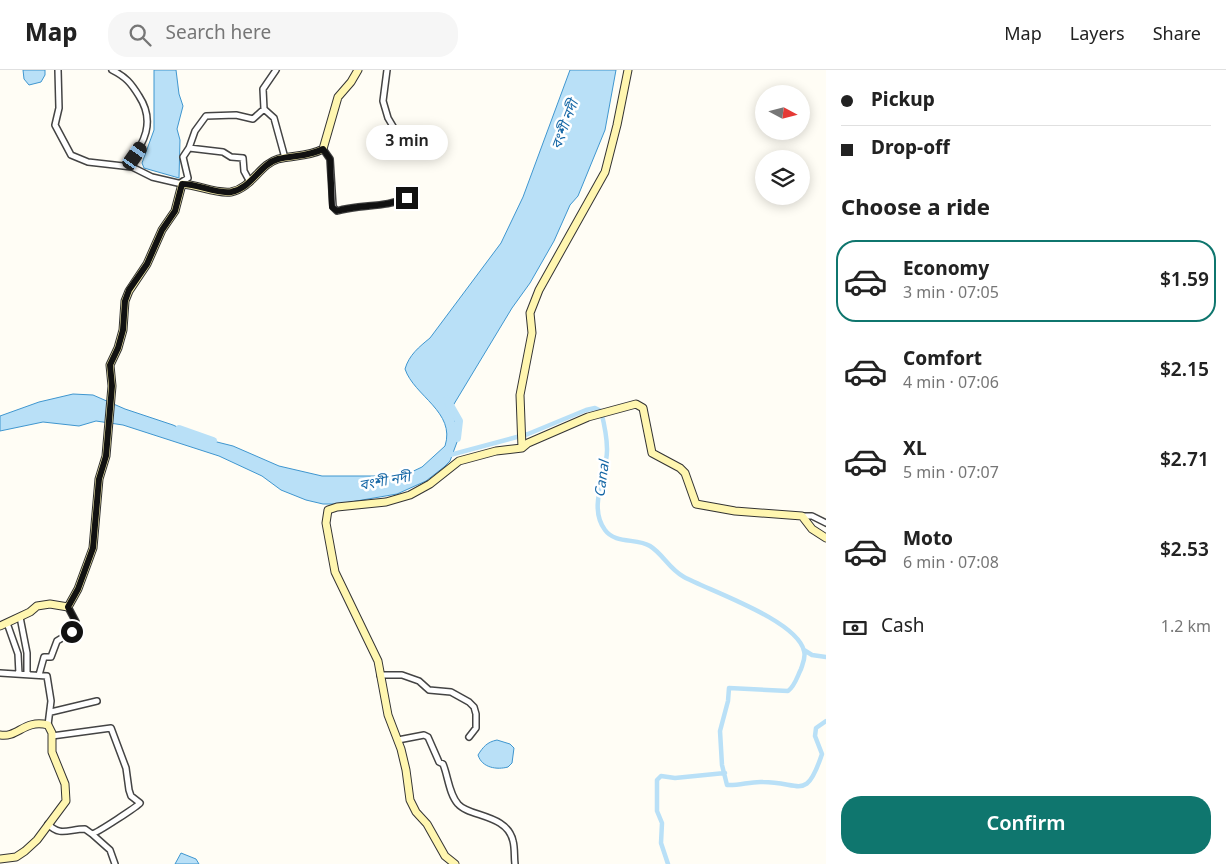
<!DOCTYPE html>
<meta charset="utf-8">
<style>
:root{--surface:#fff;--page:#f6f6f6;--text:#222;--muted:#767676;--line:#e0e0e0;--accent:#0f766e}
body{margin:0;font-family:Georgia,"Noto Sans Bengali",serif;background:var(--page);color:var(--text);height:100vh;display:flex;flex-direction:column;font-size:19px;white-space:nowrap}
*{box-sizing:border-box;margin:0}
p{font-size:16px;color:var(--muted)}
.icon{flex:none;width:28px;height:28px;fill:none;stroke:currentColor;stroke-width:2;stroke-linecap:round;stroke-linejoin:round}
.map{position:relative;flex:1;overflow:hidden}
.drawer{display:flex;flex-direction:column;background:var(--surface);width:400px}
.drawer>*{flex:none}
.top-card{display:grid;align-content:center;height:110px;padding:0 15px;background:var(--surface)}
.needle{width:32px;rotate:97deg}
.controls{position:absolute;left:755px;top:15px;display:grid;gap:10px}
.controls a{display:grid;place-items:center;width:55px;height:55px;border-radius:50%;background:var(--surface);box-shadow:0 2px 12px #0003;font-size:25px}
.end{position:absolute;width:22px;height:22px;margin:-11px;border:6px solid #111;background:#fff;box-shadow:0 0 0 2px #fff}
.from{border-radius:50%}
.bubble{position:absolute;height:35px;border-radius:18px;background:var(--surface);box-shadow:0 2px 12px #0003;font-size:16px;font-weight:600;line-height:35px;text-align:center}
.car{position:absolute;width:15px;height:30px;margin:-15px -8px;border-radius:6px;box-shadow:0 0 4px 1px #0007;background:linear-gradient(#222 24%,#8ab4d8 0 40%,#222 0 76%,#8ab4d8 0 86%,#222 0)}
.top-card b{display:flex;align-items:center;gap:18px;height:48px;font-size:19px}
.top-card b+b{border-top:1px solid var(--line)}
.top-card i{width:12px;height:12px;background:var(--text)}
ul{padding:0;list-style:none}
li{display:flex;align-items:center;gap:15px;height:82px;margin:0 10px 8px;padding:0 5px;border:2px solid transparent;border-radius:20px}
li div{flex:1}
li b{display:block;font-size:19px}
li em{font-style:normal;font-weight:600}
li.current{border-color:var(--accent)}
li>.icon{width:45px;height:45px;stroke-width:1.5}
h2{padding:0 15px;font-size:22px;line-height:60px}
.pay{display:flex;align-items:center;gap:12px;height:55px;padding:0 15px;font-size:19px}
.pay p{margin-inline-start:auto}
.action{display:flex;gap:10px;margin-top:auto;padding:10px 15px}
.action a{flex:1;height:58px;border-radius:20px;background:var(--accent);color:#fff;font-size:20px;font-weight:600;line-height:58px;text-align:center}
header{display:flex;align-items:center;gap:30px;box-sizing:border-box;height:70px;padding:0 25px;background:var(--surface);border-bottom:1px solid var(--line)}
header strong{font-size:24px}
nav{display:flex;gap:28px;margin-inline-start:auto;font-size:18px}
.search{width:350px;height:45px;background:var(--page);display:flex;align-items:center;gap:12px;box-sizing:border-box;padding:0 18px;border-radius:20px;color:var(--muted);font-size:19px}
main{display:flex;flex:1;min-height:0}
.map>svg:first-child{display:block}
.water{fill:#b9e0f7;stroke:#3f96cf}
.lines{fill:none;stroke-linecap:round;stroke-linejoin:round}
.canal{stroke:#b9e0f7;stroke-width:4.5}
.river{stroke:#b9e0f7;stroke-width:8}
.street-casing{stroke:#444;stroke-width:8}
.secondary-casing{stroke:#333;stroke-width:9}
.street{stroke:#fff;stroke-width:5}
.secondary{stroke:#fff6b0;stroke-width:7}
.route{stroke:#111;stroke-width:6}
.labels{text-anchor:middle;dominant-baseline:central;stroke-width:5;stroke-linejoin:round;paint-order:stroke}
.water-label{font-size:14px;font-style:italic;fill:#1768a6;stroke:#fff}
</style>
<header>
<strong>Map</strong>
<div class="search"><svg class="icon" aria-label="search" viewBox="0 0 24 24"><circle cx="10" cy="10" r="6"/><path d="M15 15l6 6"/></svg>Search here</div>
<nav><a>Map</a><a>Layers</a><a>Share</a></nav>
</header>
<main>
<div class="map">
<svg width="826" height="794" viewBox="0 0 826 794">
<rect width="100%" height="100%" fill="#fffdf5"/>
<!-- water -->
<path class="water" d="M23 0H45V5L41 12 29 15 24 9Z
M154 0H176L179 24 183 36 177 59 180 70 179 108 144 98 142 93 154 60Z
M570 0H616L605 60 578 126 570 135 554 171 530 213 512 238 451 339 458 360 457 372 450 391 444 397 426 411 397 424 339 434H323L306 430 281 420 262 406 219 386 123 355 96 351 79 356 43 352 0 361V346L39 332 73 324 93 325 125 339 173 355 201 368 233 376 279 396 322 406H403L422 397 445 376C456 342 414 326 405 299 409 285 419 277 430 268L501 173 523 127Z
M497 670 510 674 514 678 512 693 508 697C497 700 482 698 478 685 483 677 487 672 497 670Z
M181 783 196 789 199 794H175Z"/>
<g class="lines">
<!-- canal -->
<path class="canal" d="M450 385 528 364 586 340 595 338 601 341C604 353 607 366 607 379 608 403 587 436 605 460 615 474 637 468 650 476 663 484 669 499 684 507 710 521 797 550 804 581 806 587 803 593 801 599 797 607 795 616 788 621L729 618 728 631 720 661 722 695 727 715C739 716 751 711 763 712 801 712 806 732 822 684L815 666 816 658 826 651
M804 580 812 585 826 587
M668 794 661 773 662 753 657 741V710L661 706 675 708 725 703"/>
<!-- river -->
<path class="river" d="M447 330 459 351 457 368
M179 359 213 371"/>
<!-- street casing -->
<g class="street-casing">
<path id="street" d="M58 0 59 38 55 55 71 85 88 92 132 97 152 107 182 114
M112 0C126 7 131 13 139 26 156 52 144 73 128 96
M387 0 383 31 388 48 410 85
M264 39 274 48 285 88
M189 78 223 82 231 87 243 88 244 101 250 112
M323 79 330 89 333 137 337 141C360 134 385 138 407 128
M180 113 188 108 183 87 189 78 195 61 206 46 236 45 253 49 264 39 263 19 276 0
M802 446H812L826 453
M20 547 27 583V604
M7 553 18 584 19 604
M0 603 47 606 51 631 48 655
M39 605 44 587H51L57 571 75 560 76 552 68 537
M380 605H402L419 611 429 620 451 622 469 632 474 637 476 644V658L469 667
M51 642 97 631
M398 670 424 665 428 667 439 692 443 694C448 706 449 724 458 734 469 747 507 744 513 771 515 778 514 787 515 794
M48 754C60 767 69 759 85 759L92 764C97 763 138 736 140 733L131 726 129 720 126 698 111 658 52 666
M92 764 110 780 115 794"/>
</g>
<!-- secondary casing -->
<g class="secondary-casing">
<path id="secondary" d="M522 378 520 325 532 263 530 243 539 220 605 102 617 55 628 0
M0 556 30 542 37 536 50 534 68 537 78 519 93 478 99 409 106 386 112 316 110 295 118 278 123 260 125 231 129 221 147 194 162 160 175 141 182 114C199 115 215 124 231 122 252 118 260 94 278 89 293 85 308 87 323 79L338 27 351 12 358 0
M0 665C18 668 24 649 48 655L52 663V682L65 714 66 731 37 770 25 781 16 787 0 789
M455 794 445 786 427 754 416 742 410 730 406 700 401 679 388 645 378 591 335 502 326 453 328 440 337 437 386 432 410 425 430 414 459 391 496 381 522 378 528 373 588 347 636 334 643 338 652 383 680 398 685 403 696 434 735 441 802 446 812 459 826 468"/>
</g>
<!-- street -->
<use href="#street" class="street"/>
<!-- secondary -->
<use href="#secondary" class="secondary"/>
</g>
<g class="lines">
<!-- route -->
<path class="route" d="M72 562 75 560 76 552 68 537 78 519 93 478 99 409 106 386 112 316 110 295 118 278 123 260 125 231 129 220 147 194 162 160 175 141 182 114C199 114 215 124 231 122 252 118 260 94 278 89 293 85 308 87 323 79L330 89 332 137 337 141C360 134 385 138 407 128"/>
</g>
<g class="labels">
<!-- water labels -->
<g class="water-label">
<text transform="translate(566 55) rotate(-69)">বংশী নদী</text>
<text transform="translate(603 409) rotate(-82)">Canal</text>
<text transform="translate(385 412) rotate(-10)">বংশী নদী</text>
</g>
</g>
</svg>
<div class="controls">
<a><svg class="needle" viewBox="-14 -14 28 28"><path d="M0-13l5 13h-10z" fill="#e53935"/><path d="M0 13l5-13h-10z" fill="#767676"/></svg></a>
<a><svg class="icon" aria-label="layers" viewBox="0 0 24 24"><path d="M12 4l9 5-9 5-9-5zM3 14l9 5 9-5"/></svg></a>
</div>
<i class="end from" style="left:72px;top:562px"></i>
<i class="end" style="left:407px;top:128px"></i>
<div class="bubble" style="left:366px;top:55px;width:82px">3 min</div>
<i class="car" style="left:135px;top:86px;rotate:35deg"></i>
</div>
<section class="drawer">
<div class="top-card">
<b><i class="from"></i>Pickup</b>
<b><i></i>Drop-off</b>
</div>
<h2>Choose a ride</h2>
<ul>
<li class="current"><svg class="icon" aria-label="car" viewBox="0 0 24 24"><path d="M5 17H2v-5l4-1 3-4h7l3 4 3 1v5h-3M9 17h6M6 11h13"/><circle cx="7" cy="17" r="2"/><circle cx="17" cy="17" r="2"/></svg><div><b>Economy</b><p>3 min · 07:05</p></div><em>$1.59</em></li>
<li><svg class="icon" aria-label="car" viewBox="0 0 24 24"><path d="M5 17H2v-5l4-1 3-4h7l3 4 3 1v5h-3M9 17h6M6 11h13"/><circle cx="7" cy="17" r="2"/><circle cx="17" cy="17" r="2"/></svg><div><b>Comfort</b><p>4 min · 07:06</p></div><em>$2.15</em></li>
<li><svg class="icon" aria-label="car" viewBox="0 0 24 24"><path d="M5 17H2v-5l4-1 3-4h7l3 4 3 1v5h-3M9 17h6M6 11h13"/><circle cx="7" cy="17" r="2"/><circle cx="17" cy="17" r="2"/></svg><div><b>XL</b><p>5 min · 07:07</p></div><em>$2.71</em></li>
<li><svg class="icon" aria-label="car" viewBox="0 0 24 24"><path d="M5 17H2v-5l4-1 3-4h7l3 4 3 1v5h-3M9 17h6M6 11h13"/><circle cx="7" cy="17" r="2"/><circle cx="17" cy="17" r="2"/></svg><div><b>Moto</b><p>6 min · 07:08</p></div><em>$2.53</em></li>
</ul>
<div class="pay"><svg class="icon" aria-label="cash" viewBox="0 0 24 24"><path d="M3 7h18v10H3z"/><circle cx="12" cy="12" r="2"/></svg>Cash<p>1.2 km</p></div>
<div class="action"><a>Confirm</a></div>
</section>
</main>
